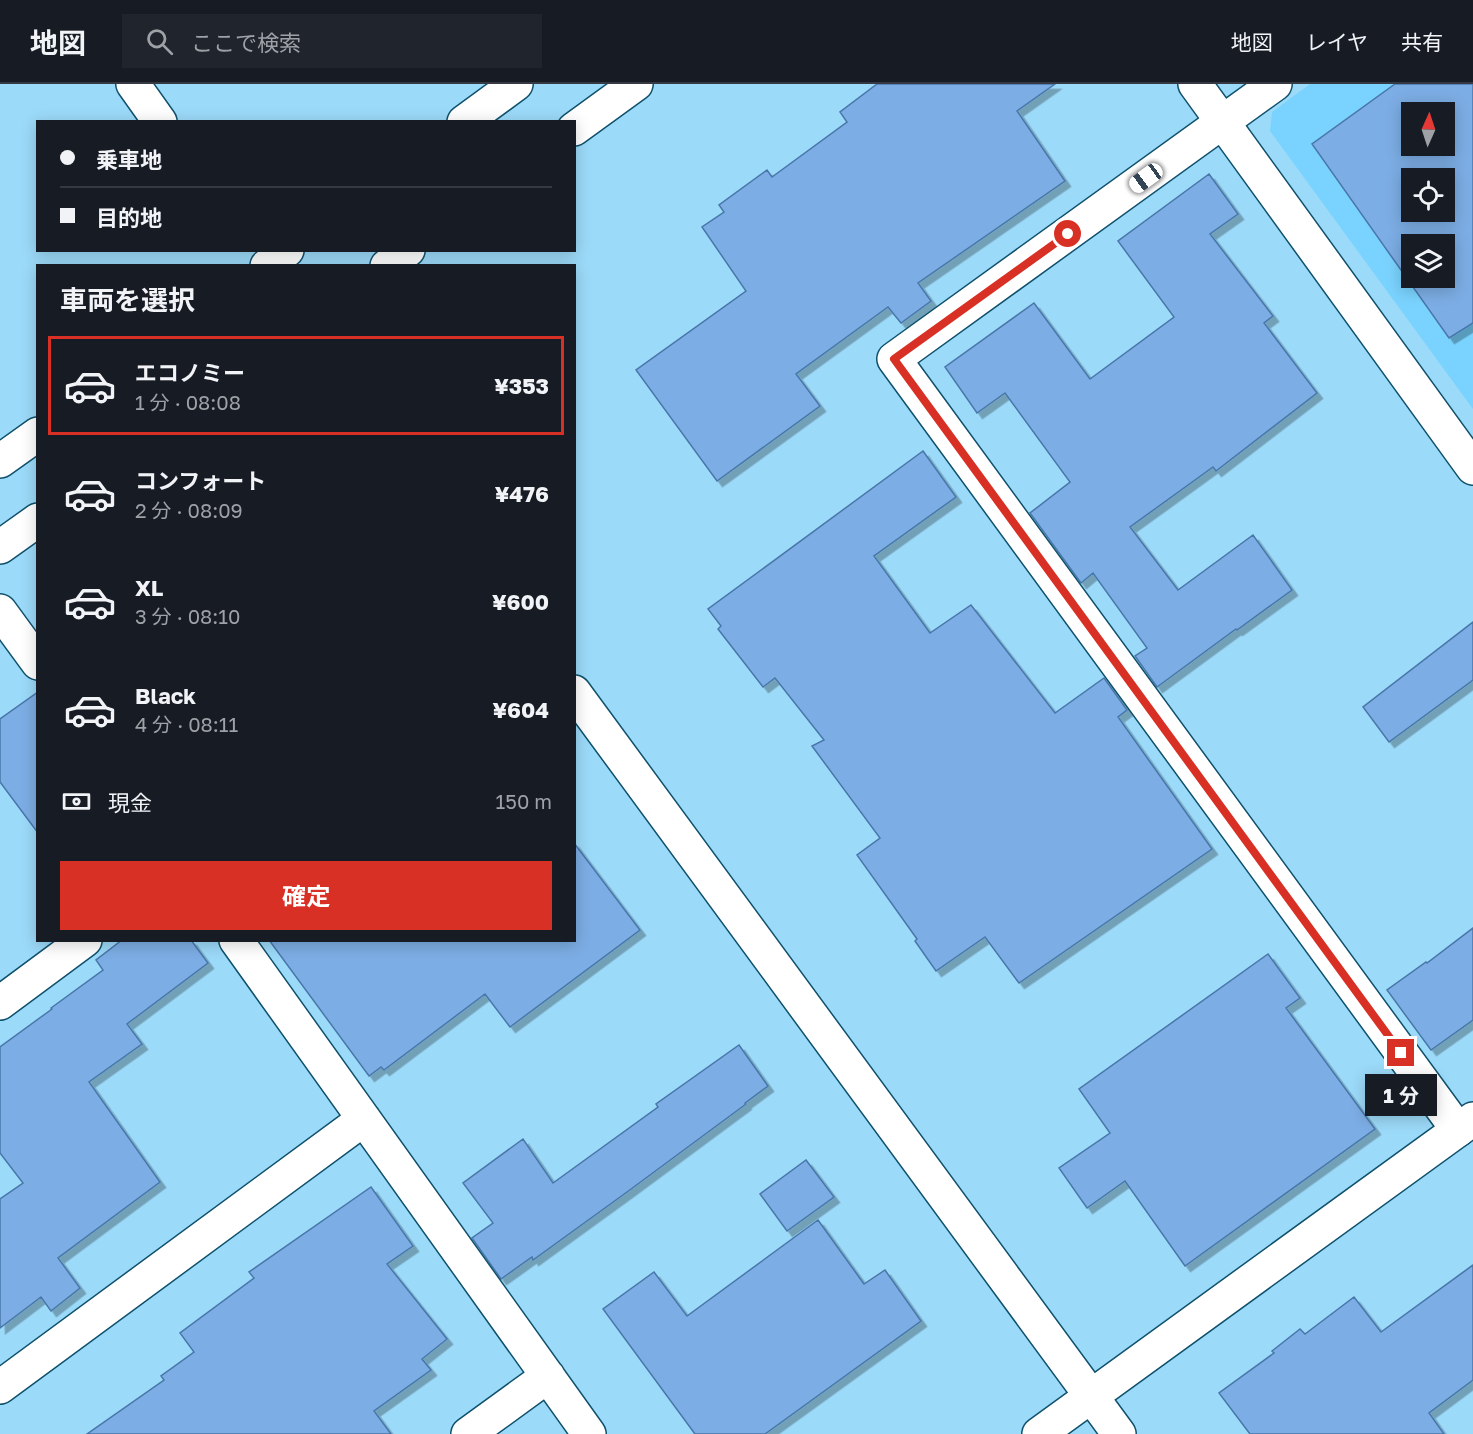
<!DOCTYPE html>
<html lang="ja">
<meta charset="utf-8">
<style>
:root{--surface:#171b24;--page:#20242c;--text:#f1f3f6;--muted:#9ea1a6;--line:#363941;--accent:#d93025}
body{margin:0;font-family:"Golos Text","Noto Sans JP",sans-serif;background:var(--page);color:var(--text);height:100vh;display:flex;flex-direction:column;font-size:22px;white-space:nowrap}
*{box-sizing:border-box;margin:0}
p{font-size:20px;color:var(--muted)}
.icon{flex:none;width:33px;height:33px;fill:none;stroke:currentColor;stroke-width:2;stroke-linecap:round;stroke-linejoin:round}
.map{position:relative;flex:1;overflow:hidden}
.side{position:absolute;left:36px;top:180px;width:540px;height:678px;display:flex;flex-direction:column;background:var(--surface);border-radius:0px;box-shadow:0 3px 15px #0003}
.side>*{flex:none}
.hud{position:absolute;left:36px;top:36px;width:540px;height:132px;border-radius:0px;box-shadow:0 3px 15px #0003;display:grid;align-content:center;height:132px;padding:0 24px;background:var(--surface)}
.needle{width:39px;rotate:3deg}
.buttons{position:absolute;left:1401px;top:18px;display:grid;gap:12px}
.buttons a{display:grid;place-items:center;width:54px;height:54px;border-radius:0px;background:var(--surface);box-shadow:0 3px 15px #0003;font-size:30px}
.end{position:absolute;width:27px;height:27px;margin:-14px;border:8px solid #d93025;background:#fff;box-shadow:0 0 0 3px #fff}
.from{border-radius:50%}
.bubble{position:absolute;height:42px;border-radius:0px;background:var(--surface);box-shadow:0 3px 15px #0003;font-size:20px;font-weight:700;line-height:42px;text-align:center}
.car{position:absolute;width:18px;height:36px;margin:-18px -9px;border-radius:8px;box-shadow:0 0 4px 2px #0007;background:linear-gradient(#fff 24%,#345 0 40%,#fff 0 76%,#345 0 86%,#fff 0)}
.hud b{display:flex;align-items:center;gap:21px;height:57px;font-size:22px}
.hud b+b{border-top:2px solid var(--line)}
.hud i{width:15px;height:15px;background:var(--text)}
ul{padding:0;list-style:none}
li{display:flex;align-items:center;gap:18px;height:99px;margin:0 12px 9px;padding:0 12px;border:3px solid transparent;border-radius:0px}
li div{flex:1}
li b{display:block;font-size:22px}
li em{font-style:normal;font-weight:700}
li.current{border-color:var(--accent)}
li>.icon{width:54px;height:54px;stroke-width:1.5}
h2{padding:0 24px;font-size:27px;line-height:72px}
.pay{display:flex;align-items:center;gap:15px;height:66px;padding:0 24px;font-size:22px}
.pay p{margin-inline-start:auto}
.action{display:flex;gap:12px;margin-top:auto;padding:12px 24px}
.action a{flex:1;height:69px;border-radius:0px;background:var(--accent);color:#fff;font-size:24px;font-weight:700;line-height:69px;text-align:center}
header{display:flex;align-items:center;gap:36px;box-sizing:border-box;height:84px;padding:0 30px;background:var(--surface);border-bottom:2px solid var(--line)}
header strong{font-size:28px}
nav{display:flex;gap:33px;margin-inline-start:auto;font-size:21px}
.search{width:420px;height:54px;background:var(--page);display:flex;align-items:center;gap:15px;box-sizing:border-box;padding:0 21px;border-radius:0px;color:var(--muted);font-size:22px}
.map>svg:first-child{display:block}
.built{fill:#7ad3fe;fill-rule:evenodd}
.building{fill:#7cade4;stroke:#4877aa;stroke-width:1.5;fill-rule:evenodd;filter:url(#shadow)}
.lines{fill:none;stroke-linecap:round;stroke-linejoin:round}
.minor-casing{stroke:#0f516c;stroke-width:36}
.tertiary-casing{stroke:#0f516c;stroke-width:36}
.minor{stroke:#fff;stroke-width:33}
.tertiary{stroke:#fff;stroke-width:33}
.route{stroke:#d93025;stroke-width:8}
</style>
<header>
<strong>地図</strong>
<div class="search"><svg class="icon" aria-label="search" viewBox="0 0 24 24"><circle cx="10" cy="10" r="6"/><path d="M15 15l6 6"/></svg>ここで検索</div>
<nav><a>地図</a><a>レイヤ</a><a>共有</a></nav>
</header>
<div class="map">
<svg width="1473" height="1350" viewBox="0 0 1473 1350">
<defs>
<filter id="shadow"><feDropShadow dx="5.5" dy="5.5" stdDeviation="0" flood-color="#0004"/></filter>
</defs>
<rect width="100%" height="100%" fill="#9cdaf9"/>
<!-- built -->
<path class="built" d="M1310 0H1473V325L1270 47 1272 28ZM1412 28H1444V62H1412ZM1412 94H1444V128H1412ZM1412 160H1444V194H1412Z"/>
<!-- building -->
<path class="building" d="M877 0H1055L1017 27 1065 97 918 199 931 217 901 239 888 223 796 290 820 322 717 397 636 286 746 207 702 143 724 128 719 121 767 86 772 93 847 38 840 28Z
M1395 0H1473V239L1449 254 1312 60ZM1412 28H1444V62H1412ZM1412 94H1444V128H1412ZM1412 160H1444V194H1412Z
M1209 90 1238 130 1210 150 1273 232 1264 239 1317 309 1216 387 1213 383 1130 443 1178 506 1253 451 1292 506 1237 546 1236 545 1157 603 1135 572 1147 564 1093 489 1081 499 1030 429 1070 398 1005 309 977 329 945 283 1034 219 1090 295 1174 233 1118 157Z
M923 367 956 413 874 472 930 549 971 521 1055 629 1104 594 1127 626 1118 633 1212 765 1019 899 985 853 936 887 915 857 917 855 857 771 880 754 812 662 824 656 775 594 763 603 718 545 721 542 708 525Z
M1473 538V596L1389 658 1363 623Z
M38 608V749L0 698V635Z
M574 759 640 846 510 943 485 910 384 986 381 983 369 992 269 856H574Z
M1473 844V936L1431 966 1387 906 1426 878 1427 879Z
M122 856H191L208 879 127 940 142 960 89 998 160 1098 58 1174 80 1204 51 1227 41 1213 0 1244V1115L23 1099 0 1069V963L52 925 51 924 103 886 96 876Z
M1268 870 1300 914 1286 924 1375 1045 1185 1182 1125 1097 1087 1124 1059 1084 1110 1049 1079 1005Z
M739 961 768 1002 745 1019 746 1020 627 1108 533 1176 532 1173 501 1195 472 1154 493 1139 463 1099 523 1055 553 1099 658 1023 656 1020Z
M806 1076 834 1113 787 1147 760 1110Z
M371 1103 413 1162 387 1180 447 1255 422 1275 431 1286 374 1327 391 1350H87L164 1296 161 1292 194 1268 180 1249 254 1194 249 1188Z
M818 1136 864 1200 885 1186 921 1237 765 1350H695L603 1225 654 1188 687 1232Z
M1473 1181V1296L1429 1329 1444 1350H1250L1219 1309 1274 1269 1272 1267 1300 1245 1305 1250 1354 1213 1381 1248Z"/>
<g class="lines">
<!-- minor casing -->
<g class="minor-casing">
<path id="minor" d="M1195 0 1473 384
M1275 0 894 275 1458 1046
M0 527 38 579
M236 856 589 1350
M0 919 85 856
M0 1303 364 1035
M468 1350 548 1292"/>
</g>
<!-- tertiary casing -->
<g class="tertiary-casing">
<path id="tertiary" d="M133 0 160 38
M464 38 516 0
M574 45 636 0
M267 182 287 166
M387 182 408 166
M0 377 38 350
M0 463 38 436
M574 608 1119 1350
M1039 1350 1473 1035"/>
</g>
<!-- minor -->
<use href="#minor" class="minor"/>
<!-- tertiary -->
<use href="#tertiary" class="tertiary"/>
</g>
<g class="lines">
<!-- route -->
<path class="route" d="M1068 150 894 275 1401 969"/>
</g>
</svg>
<div class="buttons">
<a><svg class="needle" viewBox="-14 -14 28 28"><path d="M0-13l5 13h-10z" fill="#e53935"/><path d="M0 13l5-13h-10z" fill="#9ea1a6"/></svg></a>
<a><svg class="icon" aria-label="locate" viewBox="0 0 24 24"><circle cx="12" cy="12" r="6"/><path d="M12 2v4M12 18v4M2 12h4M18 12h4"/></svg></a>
<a><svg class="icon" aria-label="layers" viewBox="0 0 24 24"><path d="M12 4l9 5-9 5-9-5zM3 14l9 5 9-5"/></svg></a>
</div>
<i class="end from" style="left:1068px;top:150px"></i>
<i class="end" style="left:1401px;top:969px"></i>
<div class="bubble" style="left:1365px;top:990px;width:72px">1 分</div>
<i class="car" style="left:1146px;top:94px;rotate:234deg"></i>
<div class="hud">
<b><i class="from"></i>乗車地</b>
<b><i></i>目的地</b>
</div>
<section class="side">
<h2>車両を選択</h2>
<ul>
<li class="current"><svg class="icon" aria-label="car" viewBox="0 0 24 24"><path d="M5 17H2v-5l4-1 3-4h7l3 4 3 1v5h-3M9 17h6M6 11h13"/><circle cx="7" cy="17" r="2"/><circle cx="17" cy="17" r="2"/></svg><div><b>エコノミー</b><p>1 分 · 08:08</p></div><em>¥353</em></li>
<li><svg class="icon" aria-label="car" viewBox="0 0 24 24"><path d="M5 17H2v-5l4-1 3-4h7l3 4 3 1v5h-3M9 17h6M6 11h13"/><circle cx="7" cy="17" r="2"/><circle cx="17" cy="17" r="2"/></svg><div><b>コンフォート</b><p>2 分 · 08:09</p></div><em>¥476</em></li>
<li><svg class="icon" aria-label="car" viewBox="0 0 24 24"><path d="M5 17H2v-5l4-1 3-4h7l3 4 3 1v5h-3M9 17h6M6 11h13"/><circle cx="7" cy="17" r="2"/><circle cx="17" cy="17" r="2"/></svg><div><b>XL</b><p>3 分 · 08:10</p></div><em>¥600</em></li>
<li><svg class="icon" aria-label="car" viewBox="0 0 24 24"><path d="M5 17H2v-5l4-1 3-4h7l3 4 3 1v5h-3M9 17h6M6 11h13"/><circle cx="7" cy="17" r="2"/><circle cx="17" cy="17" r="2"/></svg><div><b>Black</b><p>4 分 · 08:11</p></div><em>¥604</em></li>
</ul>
<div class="pay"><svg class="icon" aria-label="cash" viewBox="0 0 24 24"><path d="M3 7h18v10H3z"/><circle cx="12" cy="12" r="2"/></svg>現金<p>150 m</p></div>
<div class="action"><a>確定</a></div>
</section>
</div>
